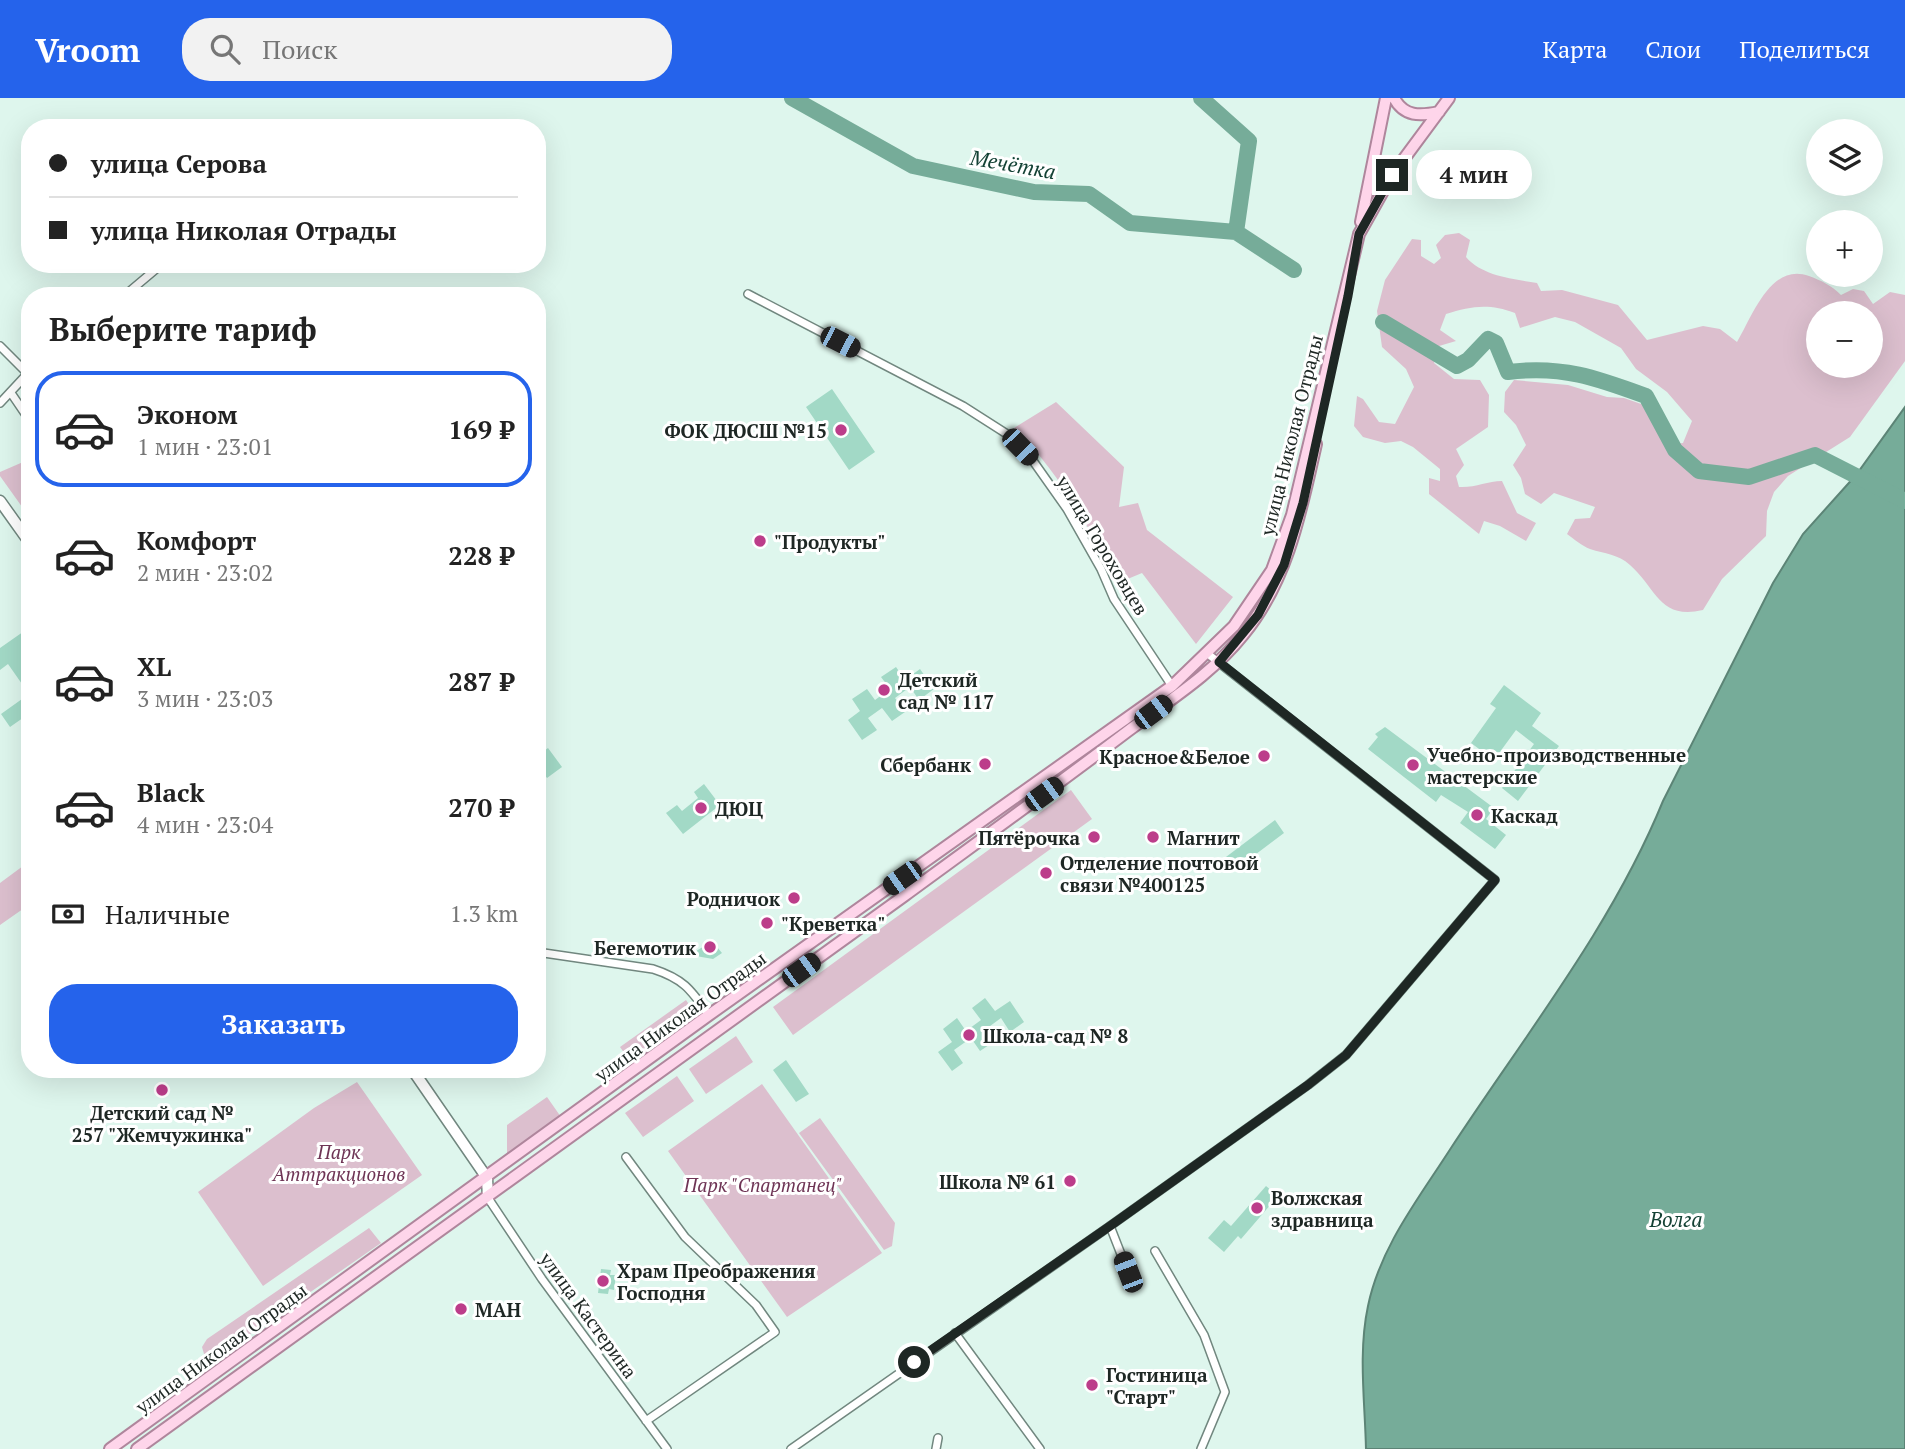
<!DOCTYPE html>
<html lang="ru">
<meta charset="utf-8">
<style>
:root{--surface:#fff;--page:#f2f2f2;--text:#222;--muted:#767676;--line:#e0e0e0;--accent:#2563eb}
body{margin:0;font-family:"PT Serif",serif;background:var(--page);color:var(--text);height:100vh;display:flex;flex-direction:column;font-size:26px;white-space:nowrap}
*{box-sizing:border-box;margin:0}
p{font-size:23px;color:var(--muted)}
.icon{flex:none;width:38px;height:38px;fill:none;stroke:currentColor;stroke-width:2;stroke-linecap:round;stroke-linejoin:round}
.map{position:relative;flex:1;overflow:hidden}
.panel{position:absolute;left:21px;top:189px;width:525px;height:791px;display:flex;flex-direction:column;background:var(--surface);border-radius:28px;box-shadow:0 7px 28px #0002}
.panel>*{flex:none}
.top-card{position:absolute;left:21px;top:21px;width:525px;height:154px;border-radius:28px;box-shadow:0 7px 28px #0002;display:grid;align-content:center;height:154px;padding:0 28px;background:var(--surface)}
.fabs{position:absolute;left:1806px;top:21px;display:grid;gap:14px}
.fabs a{display:grid;place-items:center;width:77px;height:77px;border-radius:50%;background:var(--surface);box-shadow:0 7px 28px #0002;font-size:35px}
.end{position:absolute;width:32px;height:32px;margin:-16px;border:9px solid #1e2724;background:#fff;box-shadow:0 0 0 4px #fff}
.from{border-radius:50%}
.bubble{position:absolute;height:49px;border-radius:24px;background:var(--surface);box-shadow:0 7px 28px #0002;font-size:23px;font-weight:700;line-height:49px;text-align:center}
.car{position:absolute;width:21px;height:42px;margin:-21px -10px;border-radius:9px;box-shadow:0 0 5px 2px #0007;background:linear-gradient(#222 24%,#8ab4d8 0 40%,#222 0 76%,#8ab4d8 0 86%,#222 0)}
.top-card b{display:flex;align-items:center;gap:24px;height:66px;font-size:26px}
.top-card b+b{border-top:2px solid var(--line)}
.top-card i{width:18px;height:18px;background:var(--text)}
ul{padding:0;list-style:none}
li{display:flex;align-items:center;gap:21px;height:116px;margin:0 14px 10px;padding:0 14px;border:4px solid transparent;border-radius:28px}
li div{flex:1}
li b{display:block;font-size:26px}
li em{font-style:normal;font-weight:700}
li.current{border-color:var(--accent)}
li>.icon{width:63px;height:63px;stroke-width:1.5}
h2{padding:0 28px;font-size:32px;line-height:84px}
.pay{display:flex;align-items:center;gap:18px;height:77px;padding:0 28px;font-size:26px}
.pay p{margin-inline-start:auto}
.button{display:flex;gap:14px;margin-top:auto;padding:14px 28px}
.button a{flex:1;height:80px;border-radius:28px;background:var(--accent);color:#fff;font-size:28px;font-weight:700;line-height:80px;text-align:center}
header{display:flex;align-items:center;gap:42px;box-sizing:border-box;height:98px;padding:0 35px;background:var(--accent);color:#fff}
header strong{font-size:33px}
nav{display:flex;gap:38px;margin-inline-start:auto;font-size:24px}
.search{width:490px;height:63px;background:var(--page);display:flex;align-items:center;gap:18px;box-sizing:border-box;padding:0 24px;border-radius:28px;color:var(--muted);font-size:26px}
.map>svg:first-child{display:block}
.green{fill:#dcbfce;fill-rule:evenodd}
.water{fill:#76ac99;stroke:#5c8476;stroke-width:2}
.lines{fill:none;stroke-linecap:round;stroke-linejoin:round}
.river{stroke:#76ac99;stroke-width:16}
.building{fill:#a2d9c6}
.street-casing{stroke:#71877f;stroke-width:10}
.secondary-casing{stroke:#71877f;stroke-width:13}
.primary-casing{stroke:#af869c;stroke-width:14}
.street{stroke:#fff;stroke-width:7}
.secondary{stroke:#fff;stroke-width:10}
.primary{stroke:#fed5ea;stroke-width:10}
.route{stroke:#1e2724;stroke-width:9}
.poi-dot{fill:#bc3d8a;stroke:#fff;stroke-width:2.5}
.labels{text-anchor:middle;dominant-baseline:central;stroke-width:6;stroke-linejoin:round;paint-order:stroke}
.poi-label{font-size:19px;font-weight:bold;fill:#1e2724;stroke:#fff;text-anchor:start}
.street-label{font-size:19px;fill:#1e2724;stroke:#fff}
.park-label{font-size:19px;font-style:italic;fill:#6e3455;stroke:#fff}
.water-label{font-size:21px;font-style:italic;fill:#144235;stroke:#fff}
</style>
<header>
<strong>Vroom</strong>
<div class="search"><svg class="icon" aria-label="search" viewBox="0 0 24 24"><circle cx="10" cy="10" r="6"/><path d="M15 15l6 6"/></svg>Поиск</div>
<nav><a>Карта</a><a>Слои</a><a>Поделиться</a></nav>
</header>
<div class="map">
<svg width="1905" height="1351" viewBox="0 0 1905 1351">
<rect width="100%" height="100%" fill="#def6ed"/>
<!-- green -->
<path class="green" d="M1459 135 1470 142 1466 159C1482 178 1513 181 1537 185L1541 193 1562 192 1618 207 1647 242 1703 228 1720 231 1737 244C1753 217 1771 164 1809 178 1822 183 1831 187 1841 197L1853 191 1864 193 1873 206 1890 194 1905 197V263L1850 339 1788 378 1774 394 1767 413 1766 438 1722 481 1703 512C1659 522 1657 491 1630 467 1618 456 1605 456 1590 451 1582 448 1574 441 1567 436L1575 421 1590 420 1595 409 1554 395 1541 406 1525 396 1521 380 1513 367 1526 347 1516 327 1504 314 1505 294 1514 282 1568 287 1607 299 1624 300 1644 307 1656 325 1665 347 1683 345 1692 323 1667 294 1636 271 1621 250 1575 224 1555 219 1520 230 1515 215C1489 205 1471 208 1446 216L1440 232 1456 243 1439 248 1434 265 1454 281 1480 282 1489 297 1488 329 1456 351 1464 367 1456 378 1459 389C1475 390 1487 383 1502 383L1517 415 1536 425 1526 443 1500 428 1484 423 1479 436 1429 396V380L1440 383V371L1413 349 1401 343 1385 345 1363 339 1354 328 1357 298 1363 301 1379 324 1395 326 1414 289 1406 271 1382 249 1377 213 1385 182 1412 141 1421 142V158L1434 166 1441 160 1436 147 1445 137ZM1818 215H1871V268H1818Z
M1056 304 1124 369 1119 409 1138 405 1147 432 1233 499 1196 546 1142 475 1118 485C1088 428 1060 375 1014 330Z
M30 361V420L0 378V374Z
M1071 692 1092 721 793 937 773 909Z
M23 768 30 778V806L0 827V785Z
M686 902 698 920 632 966 620 949Z
M736 938 753 964 706 996 689 971Z
M677 978 694 1003 643 1039 625 1015Z
M357 984 422 1077 263 1188 198 1094 314 1010Z
M762 986 882 1155 787 1219 668 1053Z
M547 999 561 1019 507 1058V1027Z
M820 1020 895 1125 892 1148 884 1152 799 1035Z
M369 1130 381 1145 220 1257 211 1260 204 1256 202 1249 207 1241Z"/>
<!-- water -->
<path class="water" d="M1905 309V1351H1366C1365 1304 1358 1255 1368 1208 1380 1149 1419 1100 1451 1050 1525 937 1612 828 1663 703L1773 485 1803 436 1856 377Z"/>
<g class="lines">
<!-- river -->
<path class="river" d="M792 0 913 68 1034 94 1089 96 1130 125 1236 134 1294 172
M1201 0 1249 43 1236 134
M1383 224 1457 268 1468 262 1488 241 1496 245 1508 274C1562 267 1597 280 1646 298L1675 352 1699 373 1749 379 1815 357 1905 403"/>
</g>
<!-- building -->
<path class="building" d="M832 291 875 354 849 372 806 309Z
M30 529V550L22 556 30 567V615L10 629 1 616 29 596 8 566 0 572V550Z
M896 569 905 582 920 571 934 591 919 602 910 589 895 600 905 614 892 623 882 610 868 620 877 632 862 642 848 622 860 613 852 601 867 591 875 602 890 591 881 579Z
M1504 587 1541 615 1532 628 1559 648 1518 703 1502 690 1534 646 1516 632 1494 662 1471 645 1496 610 1490 606Z
M1385 629 1494 710 1486 721 1506 737 1495 751 1460 725 1468 714 1441 697 1436 704 1368 651 1378 639 1375 636Z
M548 650 562 669 547 680 537 667V658Z
M704 686 720 707 683 736 666 715 677 707 682 713 698 700 694 694Z
M1275 722 1284 735 1231 775 1222 762Z
M712 843 722 855 713 861 690 857Z
M985 900 995 913 1010 903 1024 924 1010 934 1001 920 986 931 995 943 980 953 971 940 954 952 963 965 952 973 938 954 952 944 943 931 957 920 966 933 981 922 972 910Z
M786 962 809 996 796 1004 773 972Z
M1266 1088 1278 1098 1241 1141 1238 1138 1224 1154 1208 1140 1224 1122 1231 1128Z
M601 1171 611 1172 610 1177H616L614 1192 609 1191 608 1196 598 1195Z"/>
<g class="lines">
<!-- street casing -->
<g class="street-casing">
<path id="street" d="M748 196 963 308 1010 338 1031 360 1067 411 1101 471 1114 501 1172 588
M124 198 162 166
M0 248 29 277
M11 295 28 320
M0 305 30 273
M537 854 653 871C684 881 691 892 709 917
M626 1059 685 1139 756 1207 775 1234 646 1323
M488 1100 542 1181 667 1351
M1110 1128 1128 1174
M1155 1153 1204 1237 1225 1294 1201 1351
M955 1235 1040 1351
M791 1351 1110 1128 1308 987 1346 957 1495 782 1208 556
M936 1351 938 1340"/>
</g>
<!-- secondary casing -->
<g class="secondary-casing">
<path id="secondary" d="M0 403 30 445
M412 971 487 1080 488 1100"/>
</g>
<!-- primary casing -->
<g class="primary-casing">
<path id="primary" d="M1394 0C1404 19 1420 18 1439 14
M1361 124 1386 0
M110 1351 709 917 1172 588 1234 528 1272 472 1292 417 1359 136 1392 77 1449 0
M137 1351C393 1168 648 983 904 798 979 743 1054 689 1128 633 1168 603 1212 576 1243 537 1288 482 1301 413 1316 346"/>
</g>
<!-- street -->
<use href="#street" class="street"/>
<!-- secondary -->
<use href="#secondary" class="secondary"/>
<!-- primary -->
<use href="#primary" class="primary"/>
</g>
<g class="lines">
<!-- route -->
<path class="route" d="M914 1264 1110 1128 1308 987 1346 957 1495 782 1219 564 1258 517 1284 467 1303 405 1348 198 1359 136 1392 77"/>
</g>
<!-- markers -->
<g class="poi-dot">
<circle cx="841" cy="332" r="7"/>
<circle cx="760" cy="443" r="7"/>
<circle cx="884" cy="592" r="7"/>
<circle cx="1264" cy="658" r="7"/>
<circle cx="985" cy="666" r="7"/>
<circle cx="1413" cy="667" r="7"/>
<circle cx="701" cy="710" r="7"/>
<circle cx="1477" cy="717" r="7"/>
<circle cx="1094" cy="739" r="7"/>
<circle cx="1153" cy="739" r="7"/>
<circle cx="1046" cy="775" r="7"/>
<circle cx="794" cy="800" r="7"/>
<circle cx="767" cy="825" r="7"/>
<circle cx="710" cy="849" r="7"/>
<circle cx="969" cy="937" r="7"/>
<circle cx="162" cy="992" r="7"/>
<circle cx="1070" cy="1083" r="7"/>
<circle cx="1257" cy="1110" r="7"/>
<circle cx="603" cy="1183" r="7"/>
<circle cx="461" cy="1211" r="7"/>
<circle cx="1092" cy="1287" r="7"/>
</g>
<g class="labels">
<!-- poi labels -->
<g class="poi-label">
<text x="827" y="332" text-anchor="end">ФОК ДЮСШ №15</text>
<text x="774" y="443">"Продукты"</text>
<text x="898" y="581">Детский<tspan x="898" dy="22">сад № 117</tspan></text>
<text x="1427" y="656">Учебно-производственные<tspan x="1427" dy="22">мастерские</tspan></text>
<text x="1250" y="658" text-anchor="end">Красное&amp;Белое</text>
<text x="971" y="666" text-anchor="end">Сбербанк</text>
<text x="715" y="710">ДЮЦ</text>
<text x="1491" y="717">Каскад</text>
<text x="1080" y="739" text-anchor="end">Пятёрочка</text>
<text x="1167" y="739">Магнит</text>
<text x="1060" y="764">Отделение почтовой<tspan x="1060" dy="22">связи №400125</tspan></text>
<text x="780" y="800" text-anchor="end">Родничок</text>
<text x="781" y="825">"Креветка"</text>
<text x="696" y="849" text-anchor="end">Бегемотик</text>
<text x="983" y="937">Школа-сад № 8</text>
<text x="162" y="1014" text-anchor="middle">Детский сад №<tspan x="162" dy="22">257 "Жемчужинка"</tspan></text>
<text x="1056" y="1083" text-anchor="end">Школа № 61</text>
<text x="1271" y="1099">Волжская<tspan x="1271" dy="22">здравница</tspan></text>
<text x="617" y="1172">Храм Преображения<tspan x="617" dy="22">Господня</tspan></text>
<text x="475" y="1211">МАН</text>
<text x="1106" y="1276">Гостиница<tspan x="1106" dy="22">"Старт"</tspan></text>
</g>
<!-- street labels -->
<g class="street-label">
<text transform="translate(1291 337) rotate(-76)">улица Николая Отрады</text>
<text transform="translate(1103 447) rotate(59)">улица Гороховцев</text>
<text transform="translate(680 918) rotate(-36)">улица Николая Отрады</text>
<text transform="translate(589 1217) rotate(54)">улица Кастерина</text>
<text transform="translate(221 1250) rotate(-36)">улица Николая Отрады</text>
</g>
<!-- park labels -->
<g class="park-label">
<text x="339" y="1053">Парк<tspan x="339" dy="22">Аттракционов</tspan></text>
<text x="763" y="1086">Парк "Спартанец"</text>
</g>
<!-- water labels -->
<g class="water-label">
<text transform="translate(1013 66) rotate(10)">Мечётка</text>
<text x="1676" y="1121">Волга</text>
</g>
</g>
</svg>
<div class="fabs">
<a><svg class="icon" aria-label="layers" viewBox="0 0 24 24"><path d="M12 4l9 5-9 5-9-5zM3 14l9 5 9-5"/></svg></a>
<a>+</a>
<a>−</a>
</div>
<i class="end from" style="left:914px;top:1264px"></i>
<i class="end" style="left:1392px;top:77px"></i>
<div class="bubble" style="left:1416px;top:52px;width:116px">4 мин</div>
<i class="car" style="left:840px;top:244px;rotate:117deg"></i>
<i class="car" style="left:1020px;top:349px;rotate:136deg"></i>
<i class="car" style="left:1153px;top:614px;rotate:53deg"></i>
<i class="car" style="left:1044px;top:696px;rotate:54deg"></i>
<i class="car" style="left:902px;top:780px;rotate:235deg"></i>
<i class="car" style="left:801px;top:872px;rotate:54deg"></i>
<i class="car" style="left:1128px;top:1174px;rotate:339deg"></i>
<div class="top-card">
<b><i class="from"></i>улица Серова</b>
<b><i></i>улица Николая Отрады</b>
</div>
<section class="panel">
<h2>Выберите тариф</h2>
<ul>
<li class="current"><svg class="icon" aria-label="car" viewBox="0 0 24 24"><path d="M5 17H2v-5l4-1 3-4h7l3 4 3 1v5h-3M9 17h6M6 11h13"/><circle cx="7" cy="17" r="2"/><circle cx="17" cy="17" r="2"/></svg><div><b>Эконом</b><p>1 мин · 23:01</p></div><em>169 ₽</em></li>
<li><svg class="icon" aria-label="car" viewBox="0 0 24 24"><path d="M5 17H2v-5l4-1 3-4h7l3 4 3 1v5h-3M9 17h6M6 11h13"/><circle cx="7" cy="17" r="2"/><circle cx="17" cy="17" r="2"/></svg><div><b>Комфорт</b><p>2 мин · 23:02</p></div><em>228 ₽</em></li>
<li><svg class="icon" aria-label="car" viewBox="0 0 24 24"><path d="M5 17H2v-5l4-1 3-4h7l3 4 3 1v5h-3M9 17h6M6 11h13"/><circle cx="7" cy="17" r="2"/><circle cx="17" cy="17" r="2"/></svg><div><b>XL</b><p>3 мин · 23:03</p></div><em>287 ₽</em></li>
<li><svg class="icon" aria-label="car" viewBox="0 0 24 24"><path d="M5 17H2v-5l4-1 3-4h7l3 4 3 1v5h-3M9 17h6M6 11h13"/><circle cx="7" cy="17" r="2"/><circle cx="17" cy="17" r="2"/></svg><div><b>Black</b><p>4 мин · 23:04</p></div><em>270 ₽</em></li>
</ul>
<div class="pay"><svg class="icon" aria-label="cash" viewBox="0 0 24 24"><path d="M3 7h18v10H3z"/><circle cx="12" cy="12" r="2"/></svg>Наличные<p>1.3 km</p></div>
<div class="button"><a>Заказать</a></div>
</section>
</div>
